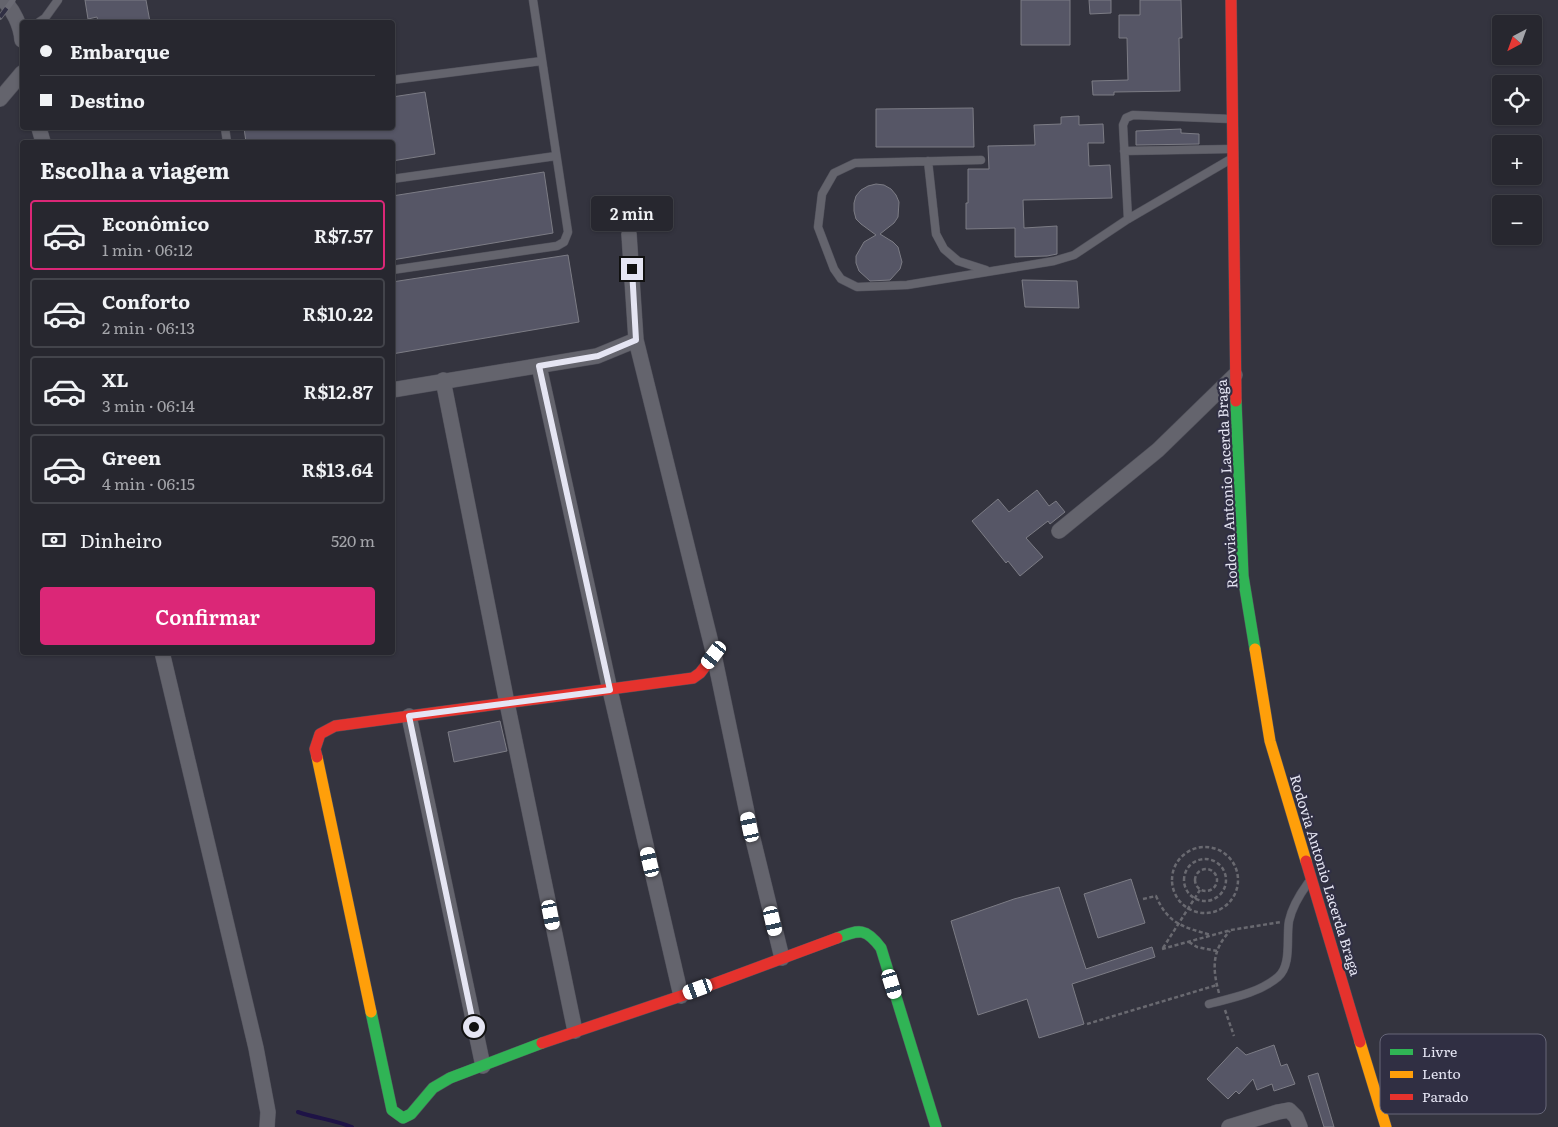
<!DOCTYPE html>
<html lang="pt">
<meta charset="utf-8">
<style>
:root{--surface:#27272f;--page:#2f2f37;--text:#f1f3f6;--muted:#a4a5aa;--line:#43444b;--accent:#db2777}
body{margin:0;font-family:Literata,serif;background:var(--page);color:var(--text);height:100vh;display:flex;flex-direction:column;font-size:19px;white-space:nowrap}
*{box-sizing:border-box;margin:0}
p{font-size:16px;color:var(--muted)}
.icon{flex:none;width:28px;height:28px;fill:none;stroke:currentColor;stroke-width:2;stroke-linecap:round;stroke-linejoin:round}
.map{position:relative;flex:1;overflow:hidden}
.drawer{position:absolute;left:20px;top:140px;width:375px;height:515px;display:flex;flex-direction:column;background:var(--surface);border-radius:5px;box-shadow:0 1px 4px #0004,0 0 0 1px var(--line)}
.drawer>*{flex:none}
.banner{position:absolute;left:20px;top:20px;width:375px;height:110px;border-radius:5px;box-shadow:0 1px 4px #0004,0 0 0 1px var(--line);display:grid;align-content:center;height:110px;padding:0 20px;background:var(--surface)}
.needle{width:32px;rotate:221deg}
.tools{position:absolute;left:1492px;top:15px;display:grid;gap:10px}
.tools a{display:grid;place-items:center;width:50px;height:50px;border-radius:5px;background:var(--surface);box-shadow:0 1px 4px #0004,0 0 0 1px var(--line);font-size:25px}
.end{position:absolute;width:22px;height:22px;margin:-11px;border:6px solid #e5e5f3;background:#111;box-shadow:0 0 0 2px #111}
.from{border-radius:50%}
.bubble{position:absolute;height:35px;border-radius:5px;background:var(--surface);box-shadow:0 1px 4px #0004,0 0 0 1px var(--line);font-size:16px;font-weight:600;line-height:35px;text-align:center}
.car{position:absolute;width:15px;height:30px;margin:-15px -8px;border-radius:6px;box-shadow:0 0 4px 1px #0007;background:linear-gradient(#fff 24%,#345 0 40%,#fff 0 76%,#345 0 86%,#fff 0)}
.banner b{display:flex;align-items:center;gap:18px;height:48px;font-size:19px}
.banner b+b{border-top:1px solid var(--line)}
.banner i{width:12px;height:12px;background:var(--text)}
ul{padding:0;list-style:none}
li{display:flex;align-items:center;gap:15px;height:70px;margin:0 10px 8px;padding:0 10px;border:2px solid var(--line);border-radius:5px}
li div{flex:1}
li b{display:block;font-size:19px}
li em{font-style:normal;font-weight:600}
li.active{border-color:var(--accent)}
li>.icon{width:45px;height:45px;stroke-width:1.5}
h2{padding:0 20px;font-size:22px;line-height:60px}
.pay{display:flex;align-items:center;gap:12px;height:55px;padding:0 20px;font-size:19px}
.pay p{margin-inline-start:auto}
.button{display:flex;gap:10px;margin-top:auto;padding:10px 20px}
.button a{flex:1;height:58px;border-radius:5px;background:var(--accent);color:#fff;font-size:20px;font-weight:600;line-height:58px;text-align:center}
.map>svg:first-child{display:block}
.lines{fill:none;stroke-linecap:round;stroke-linejoin:round}
.stream{stroke:#1e1346;stroke-width:4}
.building{fill:#565666;stroke:#7c7c85}
.lane-casing{stroke:#51515b;stroke-width:9}
.street-casing{stroke:#51515b;stroke-width:16}
.fast-casing{stroke:#51515b;stroke-width:12}
.slow-casing{stroke:#51515b;stroke-width:12}
.jam-casing{stroke:#51515b;stroke-width:12}
.path{stroke:#696970;stroke-width:2.5;stroke-dasharray:4 2.5;stroke-linecap:butt}
.lane{stroke:#64646d;stroke-width:8}
.street{stroke:#64646d;stroke-width:15}
.fast{stroke:#30b455;stroke-width:11}
.slow{stroke:#ff9f0a;stroke-width:11}
.jam{stroke:#e5322d;stroke-width:11}
.rail-casing{stroke:#6b6b74;stroke-width:5.5}
.rail{stroke:#302f43;stroke-width:4;stroke-dasharray:11;stroke-linecap:butt}
.route{stroke:#e5e5f3;stroke-width:6}
.labels{text-anchor:middle;dominant-baseline:central;stroke-width:4.5;stroke-linejoin:round;paint-order:stroke}
.street-label{font-size:14px;fill:#e5e5f3;stroke:#302f43}
.key{fill:#302f43;stroke:#666678;stroke-width:1}
.key-label{font-size:14px;fill:#e5e5f3}
</style>
<div class="map">
<svg width="1558" height="1127" viewBox="0 0 1558 1127">
<rect width="100%" height="100%" fill="#34343f"/>
<g class="lines">
<!-- stream -->
<path class="stream" d="M298 1112C316 1118 334 1120 352 1127"/>
</g>
<!-- building -->
<path class="building" d="M85 0H146L150 22H98L97 17 88 19Z
M1021 0H1070V45H1021Z
M1089 0H1111V13L1090 14Z
M1140 0H1181L1182 38H1179L1180 91 1114 92V95H1093L1092 81 1128 80 1127 38H1119V15H1140Z
M425 92 435 154 392 161V142H246L244 128H392V97Z
M973 108 974 147H876V109Z
M1079 116V125L1103 124 1104 143H1088L1089 166 1110 165 1112 198 1023 200 1024 228 1057 226V254L1047 256 1015 257V228L966 229V203H968V169H989L988 146 1035 145 1034 125 1061 124V117Z
M1181 129V133L1199 134V144L1136 145V131Z
M544 172 553 233 392 260V196Z
M876 184 884 185 891 189 896 195 899 202 898 217 894 223 880 234 893 242 898 247 902 262 900 269 890 280 870 281 859 271 856 263V256L864 242 876 235 861 224 856 219 854 211V203L856 196 861 190 868 186Z
M568 255 579 322 392 354V282Z
M1022 280 1077 281 1079 308 1025 307Z
M1037 490 1049 506 1056 501 1065 512 1050 524 1048 521 1026 538 1043 557 1020 576 1008 561 1006 563 972 521 998 499 1009 512Z
M500 721 507 751 454 762 448 732Z
M1131 879 1145 923 1098 938 1084 894Z
M1059 887 1086 969 1152 947 1155 957 1072 984 1084 1024 1039 1038 1027 999 978 1015 951 921 1014 899Z
M1274 1045 1281 1066 1287 1064 1295 1084 1274 1091 1272 1084 1257 1090 1253 1079 1239 1094 1236 1091 1228 1099 1207 1079 1237 1047 1246 1055Z
M1318 1073 1334 1127H1324L1308 1076Z"/>
<g class="lines">
<!-- lane casing -->
<g class="lane-casing">
<path id="lane" d="M39 22 45 18 58 0
M392 80 542 61
M225 128 227 142
M1124 151 1231 149
M981 160 855 163 834 173 822 194 818 227 834 269 841 279 857 287 907 285 1054 261 1074 255 1128 219 1231 159
M928 161 936 234 944 249 958 261 986 270
M392 179 556 156
M1128 219 1123 125 1126 118 1133 115 1231 119
M392 270 557 246 564 242 568 232 533 0
M1209 1004C1232 998 1259 993 1278 977 1292 965 1286 938 1289 921 1292 907 1300 894 1308 883"/>
</g>
<!-- street casing -->
<g class="street-casing">
<path id="street" d="M3 0C13 9 21 26 22 40
M0 99 22 73
M39 128 43 142
M629 234 636 340 714 655 750 827 782 958
M539 366 610 690 681 996
M443 380 507 703 575 1031
M392 390 597 356 636 340
M1059 531 1158 450 1235 375
M162 652 256 1048 268 1112 267 1127
M409 716 483 1066
M1229 1127 1278 1112 1289 1110 1296 1117 1300 1127"/>
</g>
<!-- fast casing -->
<g class="fast-casing">
<path id="fast" d="M1236 401 1243 576 1255 649
M837 938C860 929 866 928 881 948L936 1127
M371 1012 392 1110 403 1118 411 1114 433 1088 450 1078 542 1043"/>
</g>
<!-- slow casing -->
<g class="slow-casing">
<path id="slow" d="M1255 649 1270 741 1306 861
M317 757 371 1012
M1360 1042 1386 1127"/>
</g>
<!-- jam casing -->
<g class="jam-casing">
<path id="jam" d="M1231 0 1236 401
M317 757 315 749 320 734 335 726 693 678 700 673 714 655
M1306 861 1360 1042
M542 1043 681 996 837 938"/>
</g>
<!-- path -->
<path class="path" d="M1172 880a33 33 0 1 1 66 0a33 33 0 1 1-66 0Z
M1184 880a21 21 0 1 1 42 0a21 21 0 1 1-42 0Z
M1195 880a11 11 0 1 1 22 0a11 11 0 1 1-22 0Z
M1143 899 1156 896C1168 924 1183 927 1211 935
M1189 942 1197 947 1217 951
M1163 948 1200 890
M1162 949 1231 930 1281 922
M1219 993C1212 968 1212 950 1230 931
M1225 1010 1234 1036
M1087 1024 1217 985"/>
<!-- lane -->
<use href="#lane" class="lane"/>
<!-- street -->
<use href="#street" class="street"/>
<!-- fast -->
<use href="#fast" class="fast"/>
<!-- slow -->
<use href="#slow" class="slow"/>
<!-- jam -->
<use href="#jam" class="jam"/>
<!-- rail casing -->
<g class="rail-casing">
<path id="rail" d="M0 17 13 0"/>
</g>
<!-- rail -->
<use href="#rail" class="rail"/>
</g>
<g class="lines">
<!-- route -->
<path class="route" d="M474 1027 409 716 610 690 539 366 598 356 636 340 632 269"/>
</g>
<g class="labels">
<!-- street labels -->
<g class="street-label">
<text transform="translate(1226 484) rotate(-93)">Rodovia Antonio Lacerda Braga</text>
<text transform="translate(1326 875) rotate(73)">Rodovia Antonio Lacerda Braga</text>
</g>
</g>
<!-- legend -->
<rect x="1380" y="1034" width="166" height="80" rx="8" class="key"/>
<rect x="1390" y="1049" width="23" height="6" fill="#30b455"/>
<rect x="1390" y="1071" width="23" height="7" fill="#ff9f0a"/>
<rect x="1390" y="1094" width="23" height="6" fill="#e5322d"/>
<g class="key-label">
<text x="1422" y="1057">Livre</text>
<text x="1422" y="1079">Lento</text>
<text x="1422" y="1102">Parado</text>
</g>
</svg>
<div class="tools">
<a><svg class="needle" viewBox="-14 -14 28 28"><path d="M0-13l5 13h-10z" fill="#e53935"/><path d="M0 13l5-13h-10z" fill="#a4a5aa"/></svg></a>
<a><svg class="icon" aria-label="locate" viewBox="0 0 24 24"><circle cx="12" cy="12" r="6"/><path d="M12 2v4M12 18v4M2 12h4M18 12h4"/></svg></a>
<a>+</a>
<a>−</a>
</div>
<i class="end from" style="left:474px;top:1027px"></i>
<i class="end" style="left:632px;top:269px"></i>
<div class="bubble" style="left:591px;top:196px;width:82px">2 min</div>
<i class="car" style="left:714px;top:655px;rotate:217deg"></i>
<i class="car" style="left:750px;top:827px;rotate:348deg"></i>
<i class="car" style="left:650px;top:862px;rotate:347deg"></i>
<i class="car" style="left:551px;top:915px;rotate:169deg"></i>
<i class="car" style="left:773px;top:921px;rotate:167deg"></i>
<i class="car" style="left:892px;top:984px;rotate:163deg"></i>
<i class="car" style="left:698px;top:989px;rotate:250deg"></i>
<div class="banner">
<b><i class="from"></i>Embarque</b>
<b><i></i>Destino</b>
</div>
<section class="drawer">
<h2>Escolha a viagem</h2>
<ul>
<li class="active"><svg class="icon" aria-label="car" viewBox="0 0 24 24"><path d="M5 17H2v-5l4-1 3-4h7l3 4 3 1v5h-3M9 17h6M6 11h13"/><circle cx="7" cy="17" r="2"/><circle cx="17" cy="17" r="2"/></svg><div><b>Econômico</b><p>1 min · 06:12</p></div><em>R$7.57</em></li>
<li><svg class="icon" aria-label="car" viewBox="0 0 24 24"><path d="M5 17H2v-5l4-1 3-4h7l3 4 3 1v5h-3M9 17h6M6 11h13"/><circle cx="7" cy="17" r="2"/><circle cx="17" cy="17" r="2"/></svg><div><b>Conforto</b><p>2 min · 06:13</p></div><em>R$10.22</em></li>
<li><svg class="icon" aria-label="car" viewBox="0 0 24 24"><path d="M5 17H2v-5l4-1 3-4h7l3 4 3 1v5h-3M9 17h6M6 11h13"/><circle cx="7" cy="17" r="2"/><circle cx="17" cy="17" r="2"/></svg><div><b>XL</b><p>3 min · 06:14</p></div><em>R$12.87</em></li>
<li><svg class="icon" aria-label="car" viewBox="0 0 24 24"><path d="M5 17H2v-5l4-1 3-4h7l3 4 3 1v5h-3M9 17h6M6 11h13"/><circle cx="7" cy="17" r="2"/><circle cx="17" cy="17" r="2"/></svg><div><b>Green</b><p>4 min · 06:15</p></div><em>R$13.64</em></li>
</ul>
<div class="pay"><svg class="icon" aria-label="cash" viewBox="0 0 24 24"><path d="M3 7h18v10H3z"/><circle cx="12" cy="12" r="2"/></svg>Dinheiro<p>520 m</p></div>
<div class="button"><a>Confirmar</a></div>
</section>
</div>
